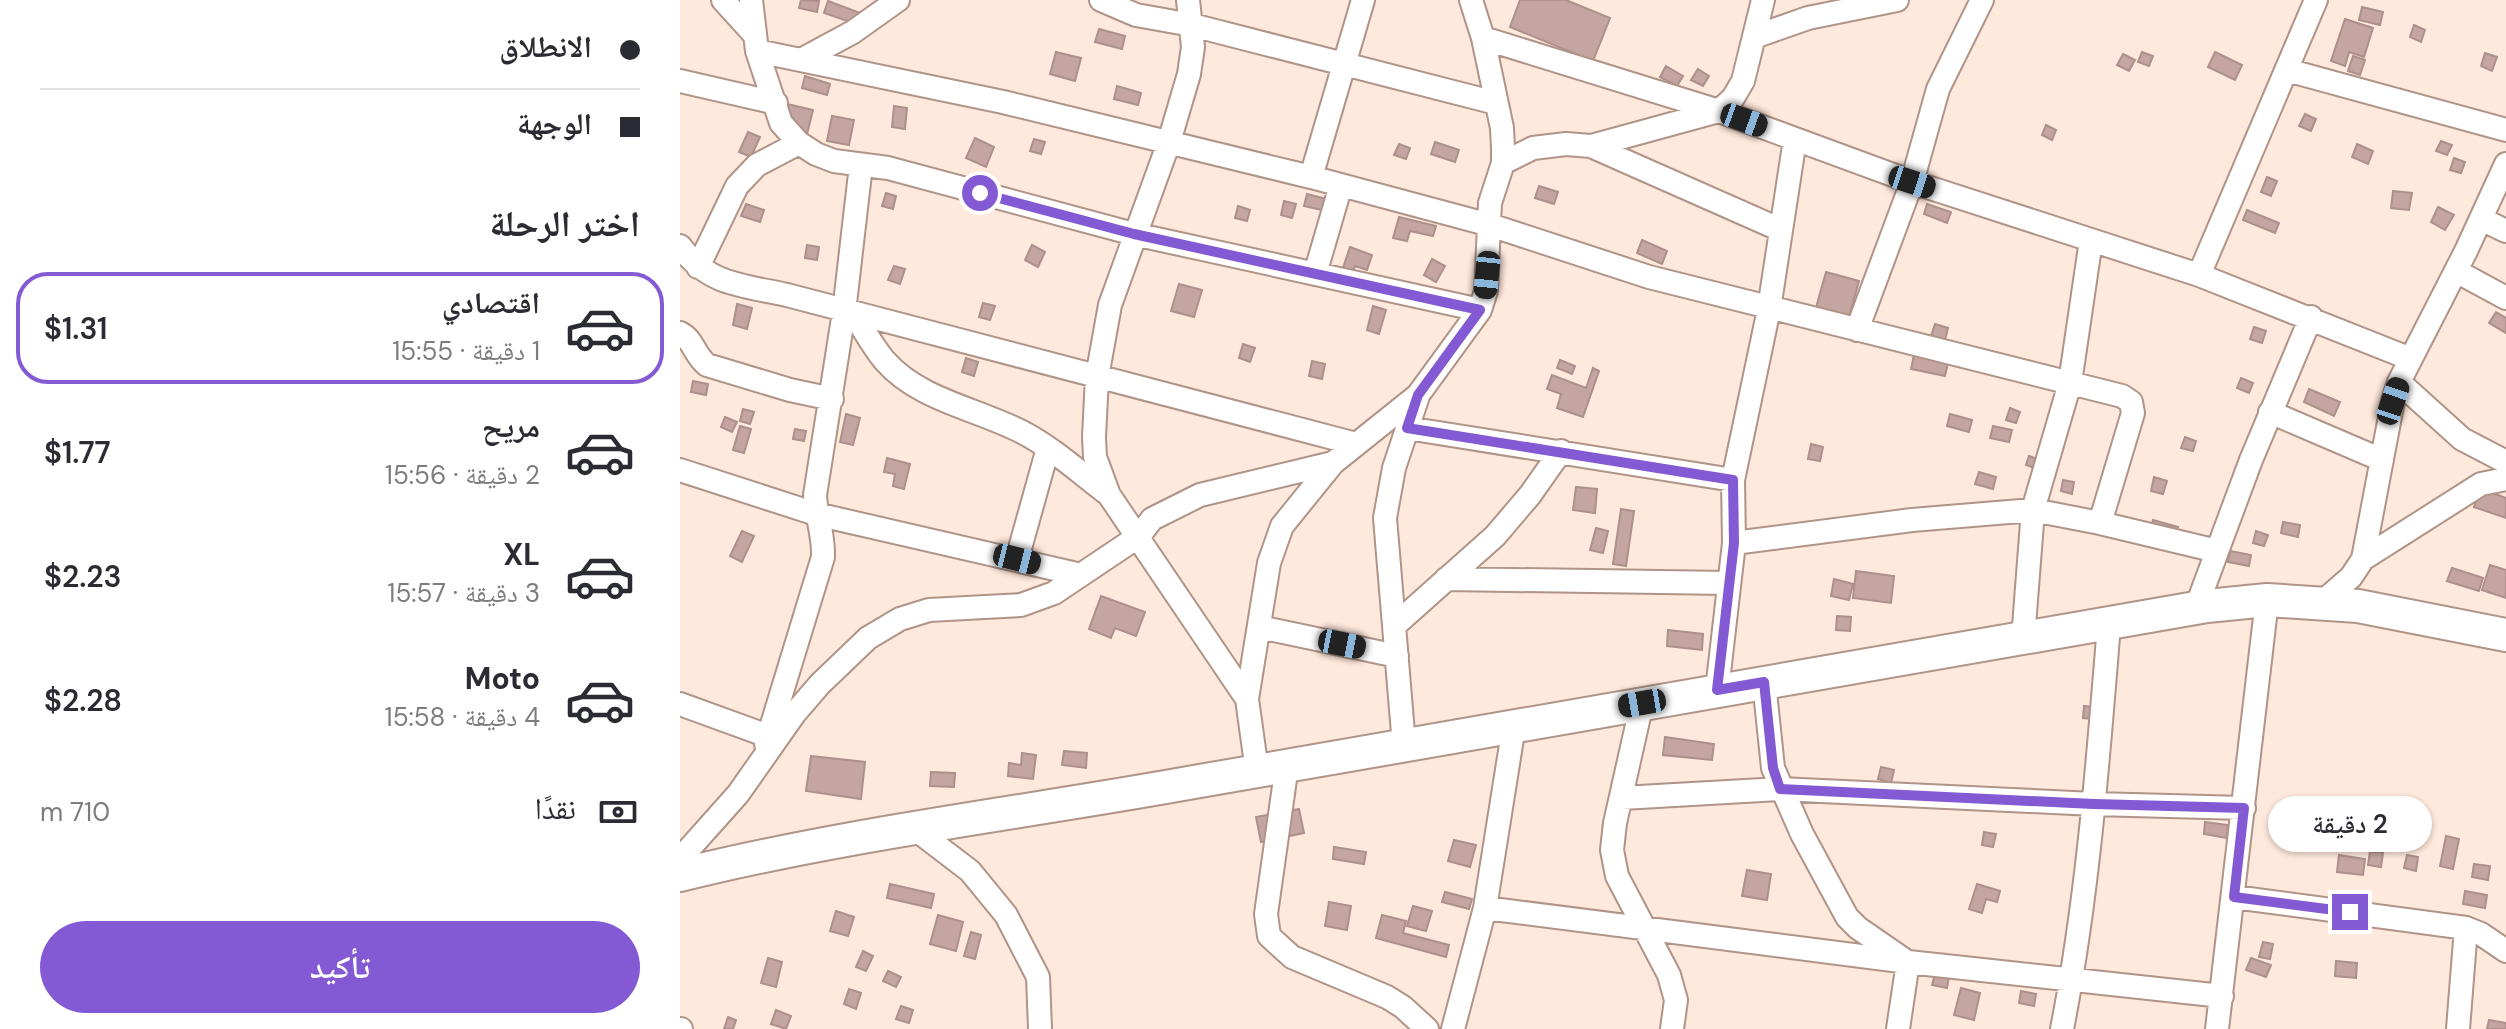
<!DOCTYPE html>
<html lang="ar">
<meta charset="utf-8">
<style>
:root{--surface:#fff;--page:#f2f2f3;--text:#2b2b33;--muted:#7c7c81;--line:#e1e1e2;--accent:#835ad4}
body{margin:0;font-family:"DM Sans","Noto Naskh Arabic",sans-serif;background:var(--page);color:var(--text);direction:rtl;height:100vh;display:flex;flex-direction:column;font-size:30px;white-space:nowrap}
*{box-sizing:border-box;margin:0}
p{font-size:26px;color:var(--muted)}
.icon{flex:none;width:44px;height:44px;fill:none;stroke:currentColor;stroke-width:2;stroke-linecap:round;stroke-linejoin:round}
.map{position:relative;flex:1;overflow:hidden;direction:ltr}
.panel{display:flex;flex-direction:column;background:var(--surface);width:680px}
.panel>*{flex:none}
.hud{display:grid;align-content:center;height:176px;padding:0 40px;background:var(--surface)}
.end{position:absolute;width:36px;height:36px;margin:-18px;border:10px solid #835ad4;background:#fff;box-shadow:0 0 0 4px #fff}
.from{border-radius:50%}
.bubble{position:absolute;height:56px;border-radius:28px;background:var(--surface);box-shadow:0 2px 6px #0004;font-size:26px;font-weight:600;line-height:56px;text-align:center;direction:rtl}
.car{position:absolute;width:24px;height:48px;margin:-24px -12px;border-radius:10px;box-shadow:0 0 6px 2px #0007;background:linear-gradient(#222 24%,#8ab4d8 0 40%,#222 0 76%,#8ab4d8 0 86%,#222 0)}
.hud b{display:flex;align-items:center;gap:28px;height:76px;font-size:30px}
.hud b+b{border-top:2px solid var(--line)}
.hud i{width:20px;height:20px;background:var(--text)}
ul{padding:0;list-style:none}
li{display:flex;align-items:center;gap:24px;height:112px;margin:0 16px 12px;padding:0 24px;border:4px solid transparent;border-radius:32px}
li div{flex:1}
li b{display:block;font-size:30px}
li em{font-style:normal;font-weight:600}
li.current{border-color:var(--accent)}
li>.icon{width:72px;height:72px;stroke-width:1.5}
h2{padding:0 40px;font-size:36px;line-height:96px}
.pay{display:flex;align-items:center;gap:20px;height:88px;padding:0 40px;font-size:30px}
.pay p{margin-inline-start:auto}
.button{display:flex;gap:16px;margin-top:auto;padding:16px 40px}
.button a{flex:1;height:92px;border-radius:48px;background:var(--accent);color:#fff;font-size:32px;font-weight:600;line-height:92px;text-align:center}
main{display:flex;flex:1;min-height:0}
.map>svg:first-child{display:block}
.building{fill:#c4a5a1;stroke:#ad8f8b;stroke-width:2}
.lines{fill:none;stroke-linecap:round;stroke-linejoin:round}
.street-casing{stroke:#af9487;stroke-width:26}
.secondary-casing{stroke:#af9487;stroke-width:36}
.street{stroke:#fff;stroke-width:22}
.secondary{stroke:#fff;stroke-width:32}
.route{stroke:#835ad4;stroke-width:10}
</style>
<main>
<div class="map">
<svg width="1826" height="1029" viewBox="0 0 1826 1029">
<rect width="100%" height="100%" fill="#ffe8dc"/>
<!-- building -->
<path class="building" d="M121 0 139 1 137 12 119 8Z
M840 0H886L930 18 913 61 830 27Z
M148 1 183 14 179 25 144 13Z
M1682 7 1703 12 1700 25 1679 20Z
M1665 19 1693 28 1684 57 1669 52 1665 66 1651 61Z
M1734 25 1745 30 1741 42 1730 37Z
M419 29 445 36 442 49 415 42Z
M376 52 401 58 395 81 370 74Z
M1462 52 1473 56 1469 66 1458 62Z
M1535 52 1562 65 1555 80 1528 67Z
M1805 53 1817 57 1812 71 1801 66Z
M1443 54 1455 60 1449 71 1437 65Z
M1673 56 1685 60 1680 75 1668 71Z
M986 66 1003 76 997 86 980 77Z
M1018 69 1029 76 1023 86 1011 80Z
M125 76 150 84 147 95 122 88Z
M437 86 461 93 458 105 434 99Z
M107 104 133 110 127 134 102 129Z
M214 106 227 108 225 129 212 127Z
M1625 114 1636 119 1631 131 1619 126Z
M152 116 174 120 169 145 147 141Z
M1366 125 1376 130 1372 140 1362 135Z
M68 132 80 137 71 157 59 152Z
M295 138 314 147 306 167 286 158Z
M354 139 365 142 361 154 350 151Z
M1761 141 1772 145 1767 155 1756 151Z
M755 142 779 150 775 162 751 154Z
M719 144 730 148 726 159 714 155Z
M1677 144 1693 151 1688 164 1672 157Z
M1774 158 1785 162 1781 173 1770 170Z
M1587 177 1597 181 1591 196 1581 192Z
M859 186 878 192 874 204 855 198Z
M1713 191 1732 193 1729 210 1711 208Z
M206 193 216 196 213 209 202 206Z
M627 194 654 201 651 212 624 206Z
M604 201 616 204 612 218 601 215Z
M66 204 84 210 80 222 61 216Z
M1247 204 1271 212 1267 223 1244 214Z
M558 206 570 210 567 221 555 218Z
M1758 207 1774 215 1765 230 1751 222Z
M1567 210 1599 223 1595 233 1563 220Z
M719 217 756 226 753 236 730 231 727 241 713 238Z
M962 240 987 251 982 264 957 253Z
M127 245 139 247 137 260 125 258Z
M352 245 365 252 358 267 345 260Z
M670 247 692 255 687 270 675 266 671 278 661 274Z
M752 259 765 266 756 282 744 275Z
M214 266 225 269 220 284 208 280Z
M1146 272 1179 281 1168 321 1135 311Z
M499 284 522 290 514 317 491 311Z
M303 303 315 306 310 320 299 317Z
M57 304 72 308 67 329 53 325Z
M693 306 706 310 699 334 687 330Z
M1816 312 1826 318V333L1809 323Z
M1255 324 1268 328 1265 340 1251 336Z
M1574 327 1586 331 1582 343 1570 339Z
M563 344 575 348 570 362 559 358Z
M1234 355 1268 363 1265 376 1231 369Z
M286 358 298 362 294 376 282 372Z
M880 360 895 366 892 374 877 368Z
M632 361 645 364 642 379 629 376Z
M913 368 919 371 903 417 877 408 881 394 867 389 872 375 906 388Z
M1561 378 1573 383 1569 393 1557 388Z
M13 381 28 384 26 395 11 392Z
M1629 389 1660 402 1654 416 1624 402Z
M1330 408 1340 412 1336 423 1326 420Z
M63 409 74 412 70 424 60 421Z
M166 414 180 418 173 445 160 442Z
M1270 414 1292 420 1289 432 1267 426Z
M45 417 57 422 52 432 41 427Z
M60 426 71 429 64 453 53 450Z
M1313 426 1332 430 1329 442 1310 438Z
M115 429 126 431 124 441 113 439Z
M1505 437 1516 441 1513 451 1501 448Z
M1131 444 1143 447 1140 461 1128 459Z
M1349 456 1360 460 1357 469 1346 465Z
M207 458 230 464 224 489 213 486 215 474 204 472Z
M1299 472 1316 477 1313 489 1295 484Z
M1474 477 1487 481 1483 494 1471 491Z
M1383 480 1394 482 1392 494 1381 491Z
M896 487 917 489 915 513 893 510Z
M1800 488 1826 498V518L1794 507Z
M941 509 954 511 946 566 933 564Z
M1473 520 1498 527 1496 535 1471 528Z
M1603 522 1620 525 1618 537 1601 533Z
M916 528 928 531 923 553 910 550Z
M62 531 74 536 62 562 50 556Z
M1576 531 1588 535 1584 546 1573 543Z
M1550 551 1571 555 1569 566 1548 562Z
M1810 565 1826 570V598L1802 590Z
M1772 568 1803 578 1799 591 1767 581Z
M1176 571 1214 576 1211 603 1173 598Z
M1154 579 1173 584 1169 600 1151 596Z
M421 596 465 612 456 636 435 628 431 638 409 629Z
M1157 616 1171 617 1170 631 1156 630Z
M988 630 1023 634 1022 650 987 646Z
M1404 706 1415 707 1414 719 1403 718Z
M985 737 1034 744 1032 760 983 755Z
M384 751 407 753 406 768 382 765Z
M342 753 356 755 353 779 328 776 329 763 341 765Z
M131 756 185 762 181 799 126 791Z
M1201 767 1214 770 1211 783 1198 779Z
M251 772 275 773 274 787 250 786Z
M619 809 624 833 581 842 576 817Z
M1525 822 1548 825 1547 838 1524 834Z
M1304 832 1316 834 1313 847 1302 845Z
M1766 836 1779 839 1773 869 1760 866Z
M774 840 796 845 790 867 768 861Z
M654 847 686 852 684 864 653 859Z
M1690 851 1703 853 1701 867 1688 865Z
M1659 855 1685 859 1683 875 1657 872Z
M1727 855 1738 857 1736 871 1724 868Z
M1794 864 1810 866 1808 880 1792 877Z
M1067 870 1091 874 1087 900 1062 896Z
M210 884 254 894 251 908 207 898Z
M1297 884 1320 891 1317 902 1306 899 1302 913 1289 909Z
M1785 891 1807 895 1805 908 1783 904Z
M765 892 792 899 789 909 762 902Z
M649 902 671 906 667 930 645 926Z
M733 906 752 911 746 931 727 926Z
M156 911 174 917 168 936 150 931Z
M258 915 283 922 276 951 250 944Z
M702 915 726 921 723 933 769 945 766 957 696 938Z
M291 932 301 935 295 959 284 956Z
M1583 942 1593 944 1590 959 1579 957Z
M183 951 193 956 186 971 176 967Z
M88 958 102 962 96 987 81 983Z
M1571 958 1591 965 1586 977 1566 970Z
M1656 961 1677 963 1676 978 1655 976Z
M208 971 221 977 216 987 203 981Z
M1255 974 1269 977 1267 988 1252 985Z
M1281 988 1300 993 1294 1020 1274 1015Z
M169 989 181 993 176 1009 164 1004Z
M1341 991 1356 994 1354 1006 1339 1003Z
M221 1006 233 1010 229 1023 216 1019Z
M96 1010 111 1016 106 1029 91 1024Z
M48 1017 56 1020 53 1029H44Z
M1809 1020 1826 1023V1029H1807Z"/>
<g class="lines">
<!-- street casing -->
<g class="street-casing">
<path id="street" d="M43 0 73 33
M71 0 77 51 101 123 119 143 136 154 154 161 208 168 454 234 800 310
M421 0 456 15 512 25 816 103
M508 0 513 47 509 74 489 142 430 305 417 377 414 437 415 457 429 495 567 699
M1074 37 1128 18 1217 0
M803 38 1039 111 1232 182 1519 275 1731 359
M77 51 323 102 631 177 810 225 969 277 1442 396 1451 402 1453 413 1420 523
M123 59 173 32 218 0
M1607 70 1826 130
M0 81 96 103
M911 146 1101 230
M823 163 853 148 886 144 911 146 1039 111 1053 98 1063 81 1083 0
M631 177 683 0
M1801 219 1826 231
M0 246C29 286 63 285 107 295L676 444
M18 267 57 186 77 165 119 143
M1776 271 1826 298
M635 274 661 185
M1519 275 1636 0
M174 314C184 330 193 347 205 361 239 400 298 409 342 432 373 448 400 473 428 494
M1177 330 1232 182 1258 89 1302 0
M0 333C14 340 14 355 27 365L110 390 152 399
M1719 382 1782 439 1826 462
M1590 412 1702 460
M727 428 1053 480
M0 470 136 514 401 575
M1054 543 1232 520 1353 510 1420 523 1537 551
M337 559 368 448
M1683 559 1801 484 1826 479
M766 579 1049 583
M1641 603 1671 577 1683 559 1713 401 1719 382 1786 251 1826 164
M1516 608 1571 460 1631 317
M714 626 815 536 850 495 881 451
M579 627 717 656
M1343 639 1353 510 1390 383 1411 240
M1084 682 1093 768 1122 834 1167 917 1178 928 1223 959
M1037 690 1054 543 1053 480 1089 309 1115 139
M962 703 935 823 932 850 937 876 989 975 996 1000 992 1029
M0 704 88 736
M86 744 143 557C144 535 136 516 135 495L164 312 181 165
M724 745 705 518 714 468 738 396
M607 765 586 914 589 936 612 957 707 997 723 1007 747 1029
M577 771 567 699 589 563 602 526 653 463 738 395 800 310 806 291 810 203 823 163V149L822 128 803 38 791 0
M942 798 1100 789 1414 804 1564 808
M235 829 290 871 326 915 358 977 360 1029
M0 859 58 794 115 713 140 684 188 638 220 619 249 610 341 605 374 593 459 536 472 519 520 495 653 463
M1554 897 1786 928 1801 934 1826 951
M805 908 1228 962 1542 996
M0 1029H1
M773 1029 805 908 834 726
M1218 1029 1228 962
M1382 1029C1408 896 1418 760 1429 625
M1537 1029 1587 600
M1778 1029 1786 928"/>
</g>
<!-- secondary casing -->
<g class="secondary-casing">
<path id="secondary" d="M0 875C169 833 343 813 514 782 851 722 1189 666 1527 606L1587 600 1678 606 1826 635"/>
</g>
<!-- street -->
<use href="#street" class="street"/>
<!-- secondary -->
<use href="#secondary" class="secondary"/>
</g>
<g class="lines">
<!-- route -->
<path class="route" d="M300 193 454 234 800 310 738 395 727 428 1053 480 1054 543 1037 690 1084 682 1093 768 1100 789 1414 804 1564 808 1554 897 1670 912"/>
</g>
</svg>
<i class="end from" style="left:300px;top:193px"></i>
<i class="end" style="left:1670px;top:912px"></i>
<div class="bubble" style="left:1588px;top:796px;width:164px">2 دقيقة</div>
<i class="car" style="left:1064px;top:120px;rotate:110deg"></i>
<i class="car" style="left:1232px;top:182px;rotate:108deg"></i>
<i class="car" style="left:807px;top:275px;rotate:186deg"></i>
<i class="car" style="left:1713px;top:401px;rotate:19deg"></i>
<i class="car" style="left:337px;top:559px;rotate:104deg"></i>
<i class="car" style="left:662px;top:644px;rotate:101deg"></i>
<i class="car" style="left:962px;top:703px;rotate:260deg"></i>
</div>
<section class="panel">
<div class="hud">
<b><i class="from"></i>الانطلاق</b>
<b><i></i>الوجهة</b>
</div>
<h2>اختر الرحلة</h2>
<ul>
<li class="current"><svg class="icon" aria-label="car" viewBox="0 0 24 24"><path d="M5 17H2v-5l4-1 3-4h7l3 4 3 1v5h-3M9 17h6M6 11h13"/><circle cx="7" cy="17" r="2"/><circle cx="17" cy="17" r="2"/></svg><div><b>اقتصادي</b><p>1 دقيقة · 15:55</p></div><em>$1.31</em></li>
<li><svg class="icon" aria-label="car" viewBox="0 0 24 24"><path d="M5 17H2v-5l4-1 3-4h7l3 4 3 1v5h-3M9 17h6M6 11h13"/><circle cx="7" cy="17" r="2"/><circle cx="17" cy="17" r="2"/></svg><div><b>مريح</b><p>2 دقيقة · 15:56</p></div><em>$1.77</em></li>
<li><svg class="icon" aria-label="car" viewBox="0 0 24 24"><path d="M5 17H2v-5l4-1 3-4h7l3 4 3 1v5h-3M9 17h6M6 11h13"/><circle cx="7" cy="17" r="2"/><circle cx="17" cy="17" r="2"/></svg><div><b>XL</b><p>3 دقيقة · 15:57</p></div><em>$2.23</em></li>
<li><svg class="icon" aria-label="car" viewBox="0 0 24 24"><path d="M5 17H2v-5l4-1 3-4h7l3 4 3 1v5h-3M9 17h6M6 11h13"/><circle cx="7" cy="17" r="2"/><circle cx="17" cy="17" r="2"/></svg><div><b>Moto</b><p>4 دقيقة · 15:58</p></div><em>$2.28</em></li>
</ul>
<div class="pay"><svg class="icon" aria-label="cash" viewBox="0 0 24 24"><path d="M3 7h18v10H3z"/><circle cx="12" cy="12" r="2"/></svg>نقدًا<p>710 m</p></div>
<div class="button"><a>تأكيد</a></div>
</section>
</main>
